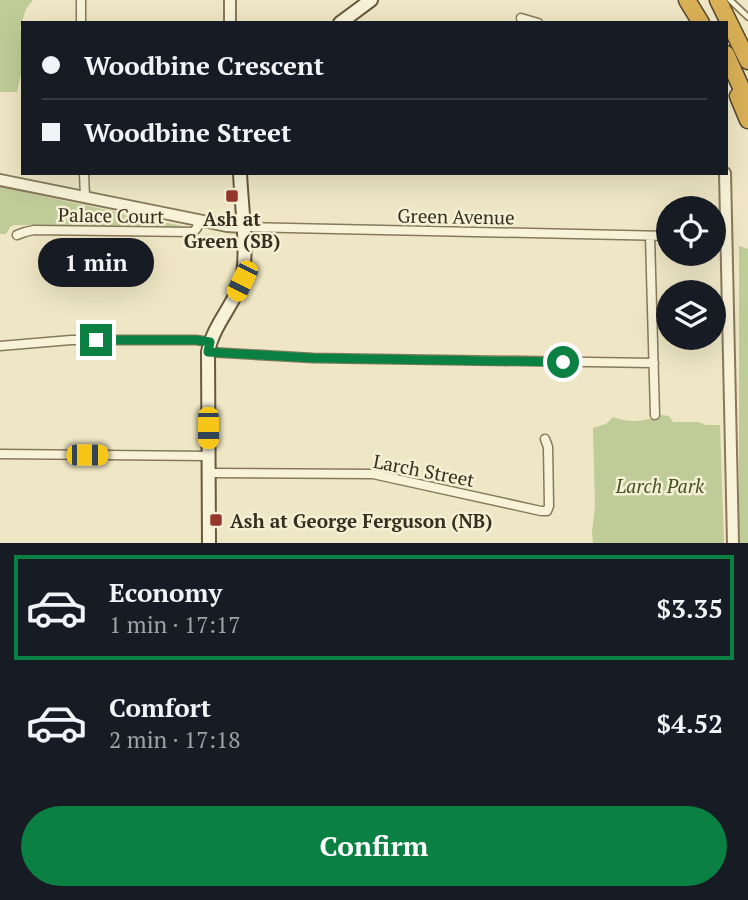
<!DOCTYPE html>
<meta charset="utf-8">
<style>
:root{--surface:#171b24;--page:#242831;--text:#f1f3f6;--muted:#9ea1a6;--line:#363941;--accent:#0b8043}
body{margin:0;font-family:"PT Serif",serif;background:var(--page);color:var(--text);height:100vh;display:flex;flex-direction:column;font-size:26px;white-space:nowrap}
*{box-sizing:border-box;margin:0}
p{font-size:23px;color:var(--muted)}
.icon{flex:none;width:38px;height:38px;fill:none;stroke:currentColor;stroke-width:2;stroke-linecap:round;stroke-linejoin:round}
.map{position:relative;height:543px;overflow:hidden}
.drawer{display:flex;flex-direction:column;background:var(--surface);flex:1}
.drawer>*{flex:none}
.hud{position:absolute;left:21px;top:21px;width:707px;height:154px;border-radius:0px;box-shadow:0 7px 28px #0002;display:grid;align-content:center;height:154px;padding:0 21px;background:var(--surface)}
.fabs{position:absolute;left:656px;top:196px;display:grid;gap:14px}
.fabs a{display:grid;place-items:center;width:70px;height:70px;border-radius:50%;background:var(--surface);box-shadow:0 7px 28px #0002;font-size:35px}
.end{position:absolute;width:32px;height:32px;margin:-16px;border:9px solid #0b8043;background:#fff;box-shadow:0 0 0 4px #fff}
.from{border-radius:50%}
.bubble{position:absolute;height:49px;border-radius:24px;background:var(--surface);box-shadow:0 7px 28px #0002;font-size:23px;font-weight:600;line-height:49px;text-align:center}
.car{position:absolute;width:21px;height:42px;margin:-21px -10px;border-radius:9px;box-shadow:0 0 5px 2px #0007;background:linear-gradient(#f5c518 24%,#345 0 40%,#f5c518 0 76%,#345 0 86%,#f5c518 0)}
.hud b{display:flex;align-items:center;gap:24px;height:66px;font-size:26px}
.hud b+b{border-top:2px solid var(--line)}
.hud i{width:18px;height:18px;background:var(--text)}
ul{padding:12px 0 0;list-style:none}
li{display:flex;align-items:center;gap:21px;height:105px;margin:0 14px 10px;padding:0 7px;border:4px solid transparent;border-radius:0px}
li div{flex:1}
li b{display:block;font-size:26px}
li em{font-style:normal;font-weight:600}
li.current{border-color:var(--accent)}
li>.icon{width:63px;height:63px;stroke-width:1.5}
.button{display:flex;gap:14px;margin-top:auto;padding:14px 21px}
.button a{flex:1;height:80px;border-radius:42px;background:var(--accent);color:#fff;font-size:28px;font-weight:600;line-height:80px;text-align:center}
.map>svg:first-child{display:block}
.green{fill:#bfcc98}
.lines{fill:none;stroke-linecap:round;stroke-linejoin:round}
.service-casing{stroke:#88795b;stroke-width:8}
.minor-casing{stroke:#88795b;stroke-width:11}
.tertiary-casing{stroke:#88795b;stroke-width:14}
.secondary-casing{stroke:#6a593e;stroke-width:16}
.motorway-casing{stroke:#56462f;stroke-width:19}
.service{stroke:#f8f3d8;stroke-width:4.5}
.minor{stroke:#f8f3d8;stroke-width:8}
.tertiary{stroke:#f8f3d8;stroke-width:10}
.secondary{stroke:#f8f3d8;stroke-width:12}
.motorway{stroke:#dbb157;stroke-width:16}
.route{stroke:#0b8043;stroke-width:9}
.poi-dot{fill:#96382c;stroke:#f5f0d4;stroke-width:2.5}
.labels{text-anchor:middle;dominant-baseline:central;stroke-width:5;stroke-linejoin:round;paint-order:stroke}
.street-label{font-size:19px;fill:#382e1f;stroke:#f5f0d4}
.poi-label{font-size:19px;font-weight:bold;fill:#382e1f;stroke:#f5f0d4}
.park-label{font-size:19px;font-style:italic;fill:#435426;stroke:#f5f0d4}
</style>
<div class="map">
<svg width="748" height="543" viewBox="0 0 748 543">
<rect width="100%" height="100%" fill="#eee6c4"/>
<!-- green -->
<path class="green" d="M0 0H33L26 9 20 28C29 44 21 74 17 92H0Z
M0 187 191 228 14 225 10 227 6 234H0Z
M739 246 748 249V543H739Z
M662 415 669 416 673 422H698L706 425H720L724 543H593L592 532 595 506 593 428 606 424 613 417C632 424 645 421 662 415Z"/>
<g class="lines">
<!-- service casing -->
<g class="service-casing">
<path id="service" d="M730 0 748 17"/>
</g>
<!-- minor casing -->
<g class="minor-casing">
<path id="minor" d="M81 0V23
M521 18 538 23
M84 173 85 197
M243 227 668 236
M17 235 25 232 34 230 193 232 197 228 198 220
M650 236 655 415
M714 237H726
M0 346 71 340H196L210 342
M208 352 313 358 654 363
M0 454 208 456
M208 473 373 474 541 511H547L549 506 548 447 545 439"/>
</g>
<!-- tertiary casing -->
<g class="tertiary-casing">
<path id="tertiary" d="M230 0V23
M725 173 733 543
M0 180 198 220 227 226 243 227"/>
</g>
<!-- secondary casing -->
<g class="secondary-casing">
<path id="secondary" d="M340 23 371 0
M209 543 208 352C213 326 232 307 241 283 249 259 241 200 240 173"/>
</g>
<!-- motorway casing -->
<g class="motorway-casing">
<path id="motorway" d="M687 0 701 23
M718 0 748 61
M726 54 748 103
M738 96 748 120"/>
</g>
<!-- service -->
<use href="#service" class="service"/>
<!-- minor -->
<use href="#minor" class="minor"/>
<!-- tertiary -->
<use href="#tertiary" class="tertiary"/>
<!-- secondary -->
<use href="#secondary" class="secondary"/>
<!-- motorway -->
<use href="#motorway" class="motorway"/>
</g>
<g class="lines">
<!-- route -->
<path class="route" d="M96 340H196L210 342 208 352 313 358 563 362"/>
</g>
<!-- markers -->
<g class="poi-dot">
<rect x="225" y="189" width="14" height="14" rx="3.5"/>
<rect x="209" y="513" width="14" height="14" rx="3.5"/>
</g>
<g class="labels">
<!-- street labels -->
<g class="street-label">
<text transform="translate(111 215) rotate(1)">Palace Court</text>
<text transform="translate(456 216) rotate(1)">Green Avenue</text>
<text transform="translate(424 470) rotate(11)">Larch Street</text>
</g>
<!-- poi labels -->
<g class="poi-label">
<text x="232" y="218">Ash at<tspan x="232" dy="22">Green (SB)</tspan></text>
<text x="230" y="520" text-anchor="start">Ash at George Ferguson (NB)</text>
</g>
<!-- park labels -->
<g class="park-label">
<text x="660" y="485">Larch Park</text>
</g>
</g>
</svg>
<div class="fabs">
<a><svg class="icon" aria-label="locate" viewBox="0 0 24 24"><circle cx="12" cy="12" r="6"/><path d="M12 2v4M12 18v4M2 12h4M18 12h4"/></svg></a>
<a><svg class="icon" aria-label="layers" viewBox="0 0 24 24"><path d="M12 4l9 5-9 5-9-5zM3 14l9 5 9-5"/></svg></a>
</div>
<i class="end from" style="left:563px;top:362px"></i>
<i class="end" style="left:96px;top:340px"></i>
<div class="bubble" style="left:38px;top:238px;width:116px">1 min</div>
<i class="car" style="left:242px;top:281px;rotate:206deg"></i>
<i class="car" style="left:208px;top:428px;rotate:180deg"></i>
<i class="car" style="left:87px;top:455px;rotate:90deg"></i>
<div class="hud">
<b><i class="from"></i>Woodbine Crescent</b>
<b><i></i>Woodbine Street</b>
</div>
</div>
<section class="drawer">
<ul>
<li class="current"><svg class="icon" aria-label="car" viewBox="0 0 24 24"><path d="M5 17H2v-5l4-1 3-4h7l3 4 3 1v5h-3M9 17h6M6 11h13"/><circle cx="7" cy="17" r="2"/><circle cx="17" cy="17" r="2"/></svg><div><b>Economy</b><p>1 min · 17:17</p></div><em>$3.35</em></li>
<li><svg class="icon" aria-label="car" viewBox="0 0 24 24"><path d="M5 17H2v-5l4-1 3-4h7l3 4 3 1v5h-3M9 17h6M6 11h13"/><circle cx="7" cy="17" r="2"/><circle cx="17" cy="17" r="2"/></svg><div><b>Comfort</b><p>2 min · 17:18</p></div><em>$4.52</em></li>
</ul>
<div class="button"><a>Confirm</a></div>
</section>
